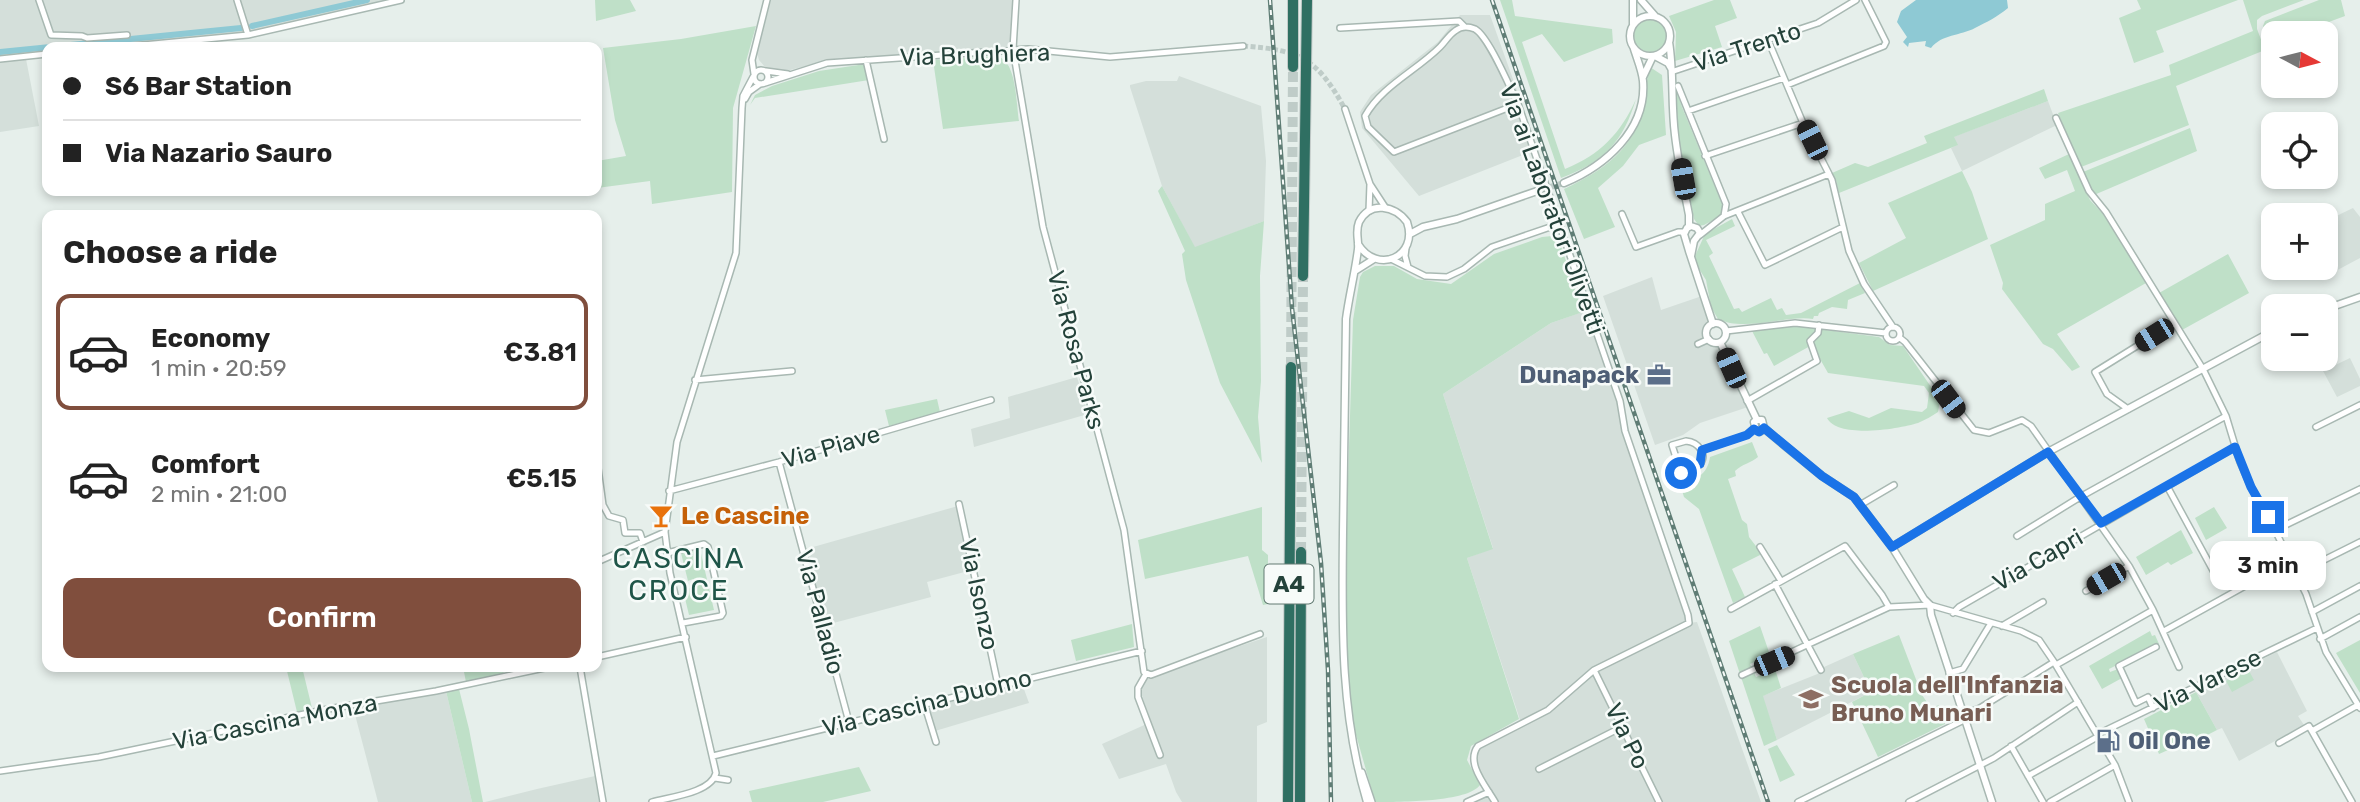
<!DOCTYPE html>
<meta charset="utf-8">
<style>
:root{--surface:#fff;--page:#f2f2f2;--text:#222;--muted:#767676;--line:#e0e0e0;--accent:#804e3d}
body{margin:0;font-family:Rubik,sans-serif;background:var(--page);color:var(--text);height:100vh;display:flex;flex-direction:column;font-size:26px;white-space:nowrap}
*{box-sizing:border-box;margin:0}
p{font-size:23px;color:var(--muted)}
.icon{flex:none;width:38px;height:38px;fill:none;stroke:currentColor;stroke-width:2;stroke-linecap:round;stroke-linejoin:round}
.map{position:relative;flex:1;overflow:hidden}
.sheet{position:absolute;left:42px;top:210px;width:560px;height:462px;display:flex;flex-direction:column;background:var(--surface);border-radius:14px;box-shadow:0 4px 10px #0003}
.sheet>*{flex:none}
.guide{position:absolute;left:42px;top:42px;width:560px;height:154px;border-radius:14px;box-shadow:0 4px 10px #0003;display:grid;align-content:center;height:154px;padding:0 21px;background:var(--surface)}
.needle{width:46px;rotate:97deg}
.buttons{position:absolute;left:2261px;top:21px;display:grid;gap:14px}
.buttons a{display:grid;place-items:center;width:77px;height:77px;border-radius:14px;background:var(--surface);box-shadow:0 4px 10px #0003;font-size:35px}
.end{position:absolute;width:32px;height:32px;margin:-16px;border:9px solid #1a73e8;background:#fff;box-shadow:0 0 0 4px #fff}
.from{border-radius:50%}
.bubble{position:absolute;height:49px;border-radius:14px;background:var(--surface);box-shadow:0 4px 10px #0003;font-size:23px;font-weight:600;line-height:49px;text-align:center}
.car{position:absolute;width:21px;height:42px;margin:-21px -10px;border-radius:9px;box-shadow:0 0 5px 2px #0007;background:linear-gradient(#222 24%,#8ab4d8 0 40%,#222 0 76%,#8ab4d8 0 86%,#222 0)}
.guide b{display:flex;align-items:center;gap:24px;height:66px;font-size:26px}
.guide b+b{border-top:2px solid var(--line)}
.guide i{width:18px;height:18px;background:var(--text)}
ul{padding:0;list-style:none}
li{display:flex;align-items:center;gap:21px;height:116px;margin:0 14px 10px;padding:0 7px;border:4px solid transparent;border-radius:14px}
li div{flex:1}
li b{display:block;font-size:26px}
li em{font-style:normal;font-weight:600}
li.current{border-color:var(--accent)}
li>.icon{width:63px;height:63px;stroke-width:1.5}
h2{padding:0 21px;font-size:32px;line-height:84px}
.primary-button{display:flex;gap:14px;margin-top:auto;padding:14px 21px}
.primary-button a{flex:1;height:80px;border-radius:14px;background:var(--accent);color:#fff;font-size:28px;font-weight:600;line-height:80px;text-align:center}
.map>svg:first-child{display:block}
.built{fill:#d4dfda}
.green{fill:#bfe0c8}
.water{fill:#8ec9d4}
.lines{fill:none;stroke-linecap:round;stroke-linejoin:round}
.canal{stroke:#8ec9d4;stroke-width:6}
.minor-tunnel{stroke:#bfccc8;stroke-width:5;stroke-dasharray:5 2.5;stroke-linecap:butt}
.tertiary-tunnel{stroke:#bfccc8;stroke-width:6;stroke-dasharray:6 3;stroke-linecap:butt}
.motorway-tunnel{stroke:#bfccc8;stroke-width:10;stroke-dasharray:10 5;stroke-linecap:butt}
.minor-casing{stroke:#a8b8b2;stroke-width:8}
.tertiary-casing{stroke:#a8b8b2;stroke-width:9}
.motorway-casing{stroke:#c2cac8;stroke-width:12}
.minor{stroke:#fff;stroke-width:5}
.tertiary{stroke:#fff;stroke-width:6}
.motorway{stroke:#2f6f62;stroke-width:10}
.rail-casing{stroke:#5f7d75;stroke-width:4.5}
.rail{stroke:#f7fbf9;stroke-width:2;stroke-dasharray:5;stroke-linecap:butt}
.route{stroke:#1a73e8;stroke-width:9}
.labels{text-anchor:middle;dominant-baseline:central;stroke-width:5;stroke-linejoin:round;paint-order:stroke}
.shield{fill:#f7fbf9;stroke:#637a73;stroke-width:2}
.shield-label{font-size:23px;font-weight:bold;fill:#24423a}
.street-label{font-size:24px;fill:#24423a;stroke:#f7fbf9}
.service-label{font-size:24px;font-weight:bold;fill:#4e5e75;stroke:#f7fbf9;text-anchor:end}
.food-label{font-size:24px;font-weight:bold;fill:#c56008;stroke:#f7fbf9;text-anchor:start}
.education-label{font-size:24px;font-weight:bold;fill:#785e54;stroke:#f7fbf9;text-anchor:start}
.quarter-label{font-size:28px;letter-spacing:2px;fill:#1f5548;stroke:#f7fbf9}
</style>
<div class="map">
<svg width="2360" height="802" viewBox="0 0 2360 802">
<rect width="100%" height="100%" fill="#e6efeb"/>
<!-- built -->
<path class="built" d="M0 0H395L240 34 109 47H47V53L0 57Z
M771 0H1019L1015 47 829 60 790 70H776L765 67 759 60 757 53Z
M1460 15H1490L1538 149 1419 196 1362 128 1360 112 1371 95 1438 42Z
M26 59 39 126 0 132V62Z
M1179 76 1261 106 1266 161 1264 221 1195 248 1162 186 1130 87V85L1146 81H1177Z
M2048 101 2057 125 1962 171 1951 148 1957 145 1953 137Z
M2353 208 2360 217V258L2330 274 2326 265V221Z
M1652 277 1661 310 1702 296 1711 323 1705 337 1709 343 1719 345 1737 388 1748 407 1700 423 1683 435 1655 445 1603 296Z
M1588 310 1620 401 1625 431 1689 623 1697 622 1761 802H1467L1489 792 1473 762 1476 749 1521 723 1467 558 1493 548 1443 394 1551 323Z
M2350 358 2360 379V386L2337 397 2323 371Z
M1077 377 1088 414 974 447 971 429 1010 418 1008 397Z
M958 506 972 570 927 582 931 597 826 625 806 549Z
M1267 637V722L1257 726V802H1182L1176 792 1166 764 1119 779 1102 744 1151 722 1140 690 1147 677Z
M2277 652 2307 711 2298 716 2304 725 2239 761 2222 728 2217 730 2196 692Z
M1853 654 1871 692 1777 740 1762 696 1825 671 1824 667Z
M1021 681 1029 703 935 731 926 705Z
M446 691 472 802H378L353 707Z
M595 776 599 802H485L537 789Z"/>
<!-- green -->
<path class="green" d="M595 0H630L636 11 596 21Z
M1500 0H1512L1515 16 1612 29 1613 43 1564 62 1542 34 1522 42 1565 169C1600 155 1621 133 1636 99 1623 142 1604 162 1561 178Z
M1714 0H1730L1737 18 1715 26 1722 47 1675 61 1676 32 1669 16Z
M2137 0H2238L2156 31 2164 52 2134 63 2119 18 2141 9Z
M2243 0H2304L2262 16 2257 20V29L2265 50 2176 86 2189 125 2081 167 2058 113 2171 75 2169 65 2253 31Z
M2319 0H2341L2345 16 2299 33H2273V43L2271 44 2263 26 2265 21Z
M1634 36a16 16 0 1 1 32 0a16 16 0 1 1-32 0Z
M756 26 733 108 732 192 652 204 650 181 597 188V161L626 156 615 120 603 48 681 39Z
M997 56C1017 61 1016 103 1019 121L943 129 933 60Z
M865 64 869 80 755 98 750 105 755 95 772 86 819 71Z
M1650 67 1662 75 1666 135 1639 145 1623 166 1598 188 1615 227 1584 239 1564 189C1604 170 1633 150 1645 105 1648 93 1645 79 1650 67Z
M1676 89 1682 107 1723 206 1721 216 1704 225 1699 226 1694 219 1678 135Z
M2044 89 2048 101 1954 137 1958 145 1839 193 1836 180 1832 173 1855 163 1868 167 1927 143 1924 136Z
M2190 128 2197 151 2094 195 2083 172Z
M2069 154 2090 200 2103 214 2146 283 2057 334 2080 367 2072 371 2053 349 2043 344 2002 289 2003 283 1990 245 2045 220V204L2075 191 2067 170 2045 179 2039 168Z
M1962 171 1972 192 1988 239 1873 291 1859 263 1906 238 1888 203Z
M1162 186 1195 247 1264 221 1260 276 1261 381 1258 417 1262 463 1220 383 1186 280 1182 254 1185 251 1158 191Z
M1732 219 1735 226 1706 240 1713 253 1709 256 1734 309 1739 308 1742 312 1771 298 1777 310 1782 308 1786 315 1801 313 1860 283 1865 293 1848 300 1847 309 1832 307 1819 313 1818 316H1814L1813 319C1786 315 1744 332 1718 319L1711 307 1706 280 1696 264 1695 256 1705 234Z
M1552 236 1560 243 1583 312 1551 323 1443 394 1493 549 1467 558 1519 719 1471 746 1467 760 1480 785C1468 802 1401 802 1375 802L1351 717 1346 676 1345 575 1353 320 1360 277 1363 272 1375 266H1394L1417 279 1451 284 1494 254 1542 237Z
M2228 254 2249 293 2182 330 2159 293Z
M1796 326 1879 337 1890 345 1903 346 1940 400 1938 412C1932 416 1925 420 1918 423 1899 429 1838 439 1827 418L1849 411 1869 418 1891 408 1922 412 1927 408 1929 393 1924 386 1828 373 1812 345 1774 366 1767 353 1764 354 1752 331Z
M937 399 940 412 889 426 885 410Z
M1752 442 1758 457C1751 463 1742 464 1735 471L1736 476 1728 479 1742 520 1747 524 1749 537 1762 554 1732 569 1745 597 1733 603 1699 509 1684 497 1680 484C1696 479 1707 476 1710 457Z
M1262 507V550L1268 555V604L1263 605 1248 556 1145 579 1138 540Z
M2214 507 2227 528 2206 540 2195 518Z
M2181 530 2193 553 2171 565 2168 562 2146 575 2136 557Z
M700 549 714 610 689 615 683 590 695 587 696 584 693 579 688 581 681 553Z
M1132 624 1134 647 1076 661 1071 640Z
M1760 626 1770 655 1750 664 1756 677 1775 669 1781 688 1763 696 1777 740 1764 746 1729 641Z
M2150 631 2152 636 2155 635 2159 644 2109 669 2110 672 2118 669 2122 678 2102 689 2089 666Z
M1899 635 1922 695 1931 708 1939 705 1945 724 1878 757 1852 702 1871 692 1853 654Z
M2360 640V693L2336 653Z
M286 667H302L312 708 297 712Z
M463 667H502L504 674 466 682Z
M2248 669 2254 680 2232 692 2226 681Z
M459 689 469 729 483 802H472L446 691Z
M2196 692 2217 730 2186 746 2184 743 2159 754 2144 719Z
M1777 745 1795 775 1780 782 1768 749Z
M859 767 871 791 823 802H752L749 791Z"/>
<!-- water -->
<path class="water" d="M1916 0H2007L2008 8C1997 17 1987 22 1975 28 1960 36 1942 34 1931 48L1925 46 1926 41 1909 43 1908 47 1903 42 1907 37 1897 22 1901 11Z"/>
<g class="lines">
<!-- canal -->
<path class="canal" d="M252 26 367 0
M0 52 241 28"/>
<!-- minor-tunnel -->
<path class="minor-tunnel" d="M1243 46C1300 50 1317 58 1345 109"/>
<!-- tertiary-tunnel -->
<path class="tertiary-tunnel" d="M1540 190 1564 183"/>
<!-- motorway-tunnel -->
<path class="motorway-tunnel" d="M1291 367 1293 67
M1301 552 1303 276"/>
<!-- minor casing -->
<g class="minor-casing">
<path id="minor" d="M39 0 51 35 82 36 87 38 127 35
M237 0 248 35
M1016 0 1013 49 1043 227 1124 530 1144 672 1151 675 1260 634
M1340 28 1459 21 1465 27
M1768 40 1803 123 1829 174
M122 47 248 35 401 0
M0 59 47 54
M866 60 884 139
M754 77a7 7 0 1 1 14 0a7 7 0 1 1-14 0Z
M766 71 788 74
M1674 71 1818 23 1856 0
M754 74 752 60 767 0
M765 83 827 63 1028 49 1110 57 1243 46
M1787 85 1884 46 1886 42 1865 0
M1678 86 1726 204 1724 216
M745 99 749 92 760 84
M1345 109 1370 184 1385 207
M1688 111 1784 78
M2056 118 2089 191 2106 212 2203 369 2226 416 2240 462 2251 487 2275 530 2306 594 2326 652 2360 708
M1705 156 1803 123
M1369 211 1370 184
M1738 212 1765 265 1843 227
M1622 214 1636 247 1678 232H1685
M1700 235 1724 216 1829 174 1832 180 1849 251 1864 284 1893 327
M1406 248 1405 256 1408 267
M1391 259 1425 276 1447 277 1464 269 1492 247 1559 224
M1886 334a7 7 0 1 1 14 0a7 7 0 1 1-14 0Z
M1726 331 1795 323 1886 333
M1900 338 1905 342 1974 430 1989 433 2022 420 2031 426 2129 566 2153 610 2179 667
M1698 344 1709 339
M695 380 792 371
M1747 401 1817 361 1810 341 1818 333 1819 325
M2128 409 2107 394 2095 372 2174 323
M2316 427 2360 405
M1686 441C1698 442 1710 455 1698 466 1694 470 1686 471 1681 473L1672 445Z
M1702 450 1747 435 1754 429
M597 461 603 505 609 516 623 520 625 533H640L643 542
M779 462 849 722
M2167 486 2215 574
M669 491 779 462 991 400
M959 504 998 685
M1860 505 1894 485
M2275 530 2360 489
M2017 536 2080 497 2226 416
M1760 547 1781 581
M667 553 704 544 708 547 723 613 721 616 683 623
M597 562 665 532
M2296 574 2360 542
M1775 584 1821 670
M2086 591 2129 566
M1731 609 1845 546 1882 595 1889 607
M2312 612 2360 586
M1953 613 1959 607 2235 447
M2002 626 2043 602
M2164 631 2290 561
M2320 639 2360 617
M597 657 686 637
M2056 665 2153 610
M580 667 603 802
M1594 670 1659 802
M1949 673 1963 669 1991 623
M1146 674 1138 688V697L1160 755
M1742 675 1889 607 1930 605 2021 631 2039 640 2054 662 2115 765 2129 802
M924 703 936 742
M2153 708 2148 697 2136 703 2119 666 2156 647
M1963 715 1980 708 2054 662
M2312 731 2358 705
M2098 734 2317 628
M2279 743 2309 726 2352 802
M2011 746 2043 802
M713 756 1142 651
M1539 769 1622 727
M0 771 99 757 328 709 436 691 549 667
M1362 772 1372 802
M2028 776 2099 736
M715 778 728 780
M652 802C670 797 711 793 716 773L670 573 665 532 677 442 736 253 742 108 743 96 753 77
M1467 802 1489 792
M1495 802C1486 786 1465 763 1478 746L1548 710 1594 670 1689 623 1688 615 1625 431 1620 401 1518 104C1510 88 1489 37 1475 29 1468 26 1461 26 1455 31 1449 35 1445 42 1440 47 1416 71 1382 86 1365 116L1368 127 1394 152 1518 104
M1798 802 1964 720
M1909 802 1994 758 2078 702
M2050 802 2115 765"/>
</g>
<!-- tertiary casing -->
<g class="tertiary-casing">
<path id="tertiary" d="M1633 0V24
M1641 0 1655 16
M1630 36a20 20 0 1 1 40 0a20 20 0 1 1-40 0Z
M1669 42C1674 73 1671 104 1675 135 1678 162 1684 189 1689 215V227
M1655 56 1668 63 1672 70
M1643 77 1653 56
M1564 183C1605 166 1647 130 1643 81 1642 70 1637 59 1634 49
M1410 234 1423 227 1457 219 1540 190
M1358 244C1377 275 1419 257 1407 222 1395 206 1370 200 1359 222 1355 232 1359 240 1358 249 1355 273 1349 296 1346 319 1345 390 1344 462 1343 533 1342 625 1340 713 1367 802
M1691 256 1694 241 1700 233 1697 228 1691 226 1687 228 1684 234 1689 251 1713 324
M1355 271 1374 259
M2326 309 2360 297
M1706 333a10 10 0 1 1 20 0a10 10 0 1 1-20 0Z
M1720 342 1757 420
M1764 428 1761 431 1756 430 1754 422 1757 420H1762L1764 428 1784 445 1822 476 1854 497 1892 547 1924 599 1930 605 1931 615 1992 802
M1892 547 2048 452 2273 331"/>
</g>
<!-- motorway casing -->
<g class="motorway-casing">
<path id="motorway" d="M1293 67V0
M1303 276 1307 0
M1288 802 1291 367
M1300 802 1301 552"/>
</g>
<!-- minor -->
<use href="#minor" class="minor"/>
<!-- tertiary -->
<use href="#tertiary" class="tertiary"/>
<!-- motorway -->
<use href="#motorway" class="motorway"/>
<!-- rail casing -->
<g class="rail-casing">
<path id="rail" d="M1270 0 1292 308 1321 563 1328 670 1331 802
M1492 0 1768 802"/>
</g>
<!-- rail -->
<use href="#rail" class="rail"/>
</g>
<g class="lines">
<!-- route -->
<path class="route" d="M1681 473 1700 464 1702 450 1747 435 1754 429 1759 432 1764 428 1822 476 1854 497 1892 547 2048 452 2101 523 2235 447 2251 487 2268 517"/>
</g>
<!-- icons -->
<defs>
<g id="office-bare" transform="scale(1.89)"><path d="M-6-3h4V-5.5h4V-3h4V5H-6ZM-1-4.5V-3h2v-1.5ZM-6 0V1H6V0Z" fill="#5c6f8a" stroke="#f7fbf9" stroke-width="2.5" paint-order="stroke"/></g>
<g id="bar-bare" transform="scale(1.89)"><path d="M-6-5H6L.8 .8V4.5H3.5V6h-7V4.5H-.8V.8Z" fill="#e8710a" stroke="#f7fbf9" stroke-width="2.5" paint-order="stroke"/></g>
<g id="school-bare" transform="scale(1.89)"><path d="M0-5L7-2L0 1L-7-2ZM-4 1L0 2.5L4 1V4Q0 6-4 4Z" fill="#8d6e63" stroke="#f7fbf9" stroke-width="2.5" paint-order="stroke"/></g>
<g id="fuel-bare" transform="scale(1.89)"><path d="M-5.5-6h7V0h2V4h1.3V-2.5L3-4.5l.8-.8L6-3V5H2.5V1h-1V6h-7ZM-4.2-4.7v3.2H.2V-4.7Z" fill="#5c6f8a" stroke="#f7fbf9" stroke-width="2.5" paint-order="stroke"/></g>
</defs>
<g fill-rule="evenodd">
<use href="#office-bare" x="1659" y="375"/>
<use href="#bar-bare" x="661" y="516"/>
<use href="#school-bare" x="1811" y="699"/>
<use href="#fuel-bare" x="2108" y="741"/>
</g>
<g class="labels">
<!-- shield labels -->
<rect class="shield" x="1264.5" y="564.5" width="49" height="39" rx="5"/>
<g class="shield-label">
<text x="1289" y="584">A4</text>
</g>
<!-- street labels -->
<g class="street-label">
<text transform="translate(1747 47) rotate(-18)">Via Trento</text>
<text transform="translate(975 55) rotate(-2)">Via Brughiera</text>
<text transform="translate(1552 209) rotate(70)">Via ai Laboratori Olivetti</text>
<text transform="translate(1076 350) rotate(75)">Via Rosa Parks</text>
<text transform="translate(831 447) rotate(-16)">Via Piave</text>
<text transform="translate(2038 560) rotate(-30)">Via Capri</text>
<text transform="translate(979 594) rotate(78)">Via Isonzo</text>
<text transform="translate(820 612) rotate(75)">Via Palladio</text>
<text transform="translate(2208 681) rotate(-26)">Via Varese</text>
<text transform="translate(927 703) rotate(-14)">Via Cascina Duomo</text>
<text transform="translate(275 722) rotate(-11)">Via Cascina Monza</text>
<text transform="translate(1627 736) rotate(64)">Via Po</text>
</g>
<!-- service labels -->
<g class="service-label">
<text x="1639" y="375">Dunapack</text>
<text x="2128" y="741" text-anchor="start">Oil One</text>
</g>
<!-- food labels -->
<g class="food-label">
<text x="681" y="516">Le Cascine</text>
</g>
<!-- education labels -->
<g class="education-label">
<text x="1831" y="685">Scuola dell'Infanzia<tspan x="1831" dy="28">Bruno Munari</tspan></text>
</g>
<!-- quarter labels -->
<g class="quarter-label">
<text x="679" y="558">CASCINA<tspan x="679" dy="32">CROCE</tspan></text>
</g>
</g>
</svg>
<div class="buttons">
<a><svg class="needle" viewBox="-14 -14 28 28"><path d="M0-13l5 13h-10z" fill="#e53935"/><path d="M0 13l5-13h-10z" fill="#767676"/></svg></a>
<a><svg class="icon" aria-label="locate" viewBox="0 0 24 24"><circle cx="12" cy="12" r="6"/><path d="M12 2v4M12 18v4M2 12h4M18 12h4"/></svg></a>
<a>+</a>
<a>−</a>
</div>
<i class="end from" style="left:1681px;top:473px"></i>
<i class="end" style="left:2268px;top:517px"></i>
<div class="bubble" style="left:2210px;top:541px;width:116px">3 min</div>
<i class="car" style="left:1812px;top:140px;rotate:334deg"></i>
<i class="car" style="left:1683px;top:179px;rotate:350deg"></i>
<i class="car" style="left:2154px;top:335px;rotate:238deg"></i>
<i class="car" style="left:1731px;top:368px;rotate:336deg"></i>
<i class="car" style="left:1948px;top:399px;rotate:143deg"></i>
<i class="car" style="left:2106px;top:579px;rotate:240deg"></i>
<i class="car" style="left:1774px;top:661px;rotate:67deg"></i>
<div class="guide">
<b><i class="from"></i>S6 Bar Station</b>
<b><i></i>Via Nazario Sauro</b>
</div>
<section class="sheet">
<h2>Choose a ride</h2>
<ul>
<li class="current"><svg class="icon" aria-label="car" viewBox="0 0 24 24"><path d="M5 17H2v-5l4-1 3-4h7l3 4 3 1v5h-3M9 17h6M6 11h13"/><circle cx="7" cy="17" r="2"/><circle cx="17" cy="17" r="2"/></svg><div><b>Economy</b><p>1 min · 20:59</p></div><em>€3.81</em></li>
<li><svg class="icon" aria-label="car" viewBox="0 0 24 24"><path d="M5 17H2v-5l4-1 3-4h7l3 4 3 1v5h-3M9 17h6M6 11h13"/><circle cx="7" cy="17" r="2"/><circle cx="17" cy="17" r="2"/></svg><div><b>Comfort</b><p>2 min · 21:00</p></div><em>€5.15</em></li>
</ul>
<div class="primary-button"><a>Confirm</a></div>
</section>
</div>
